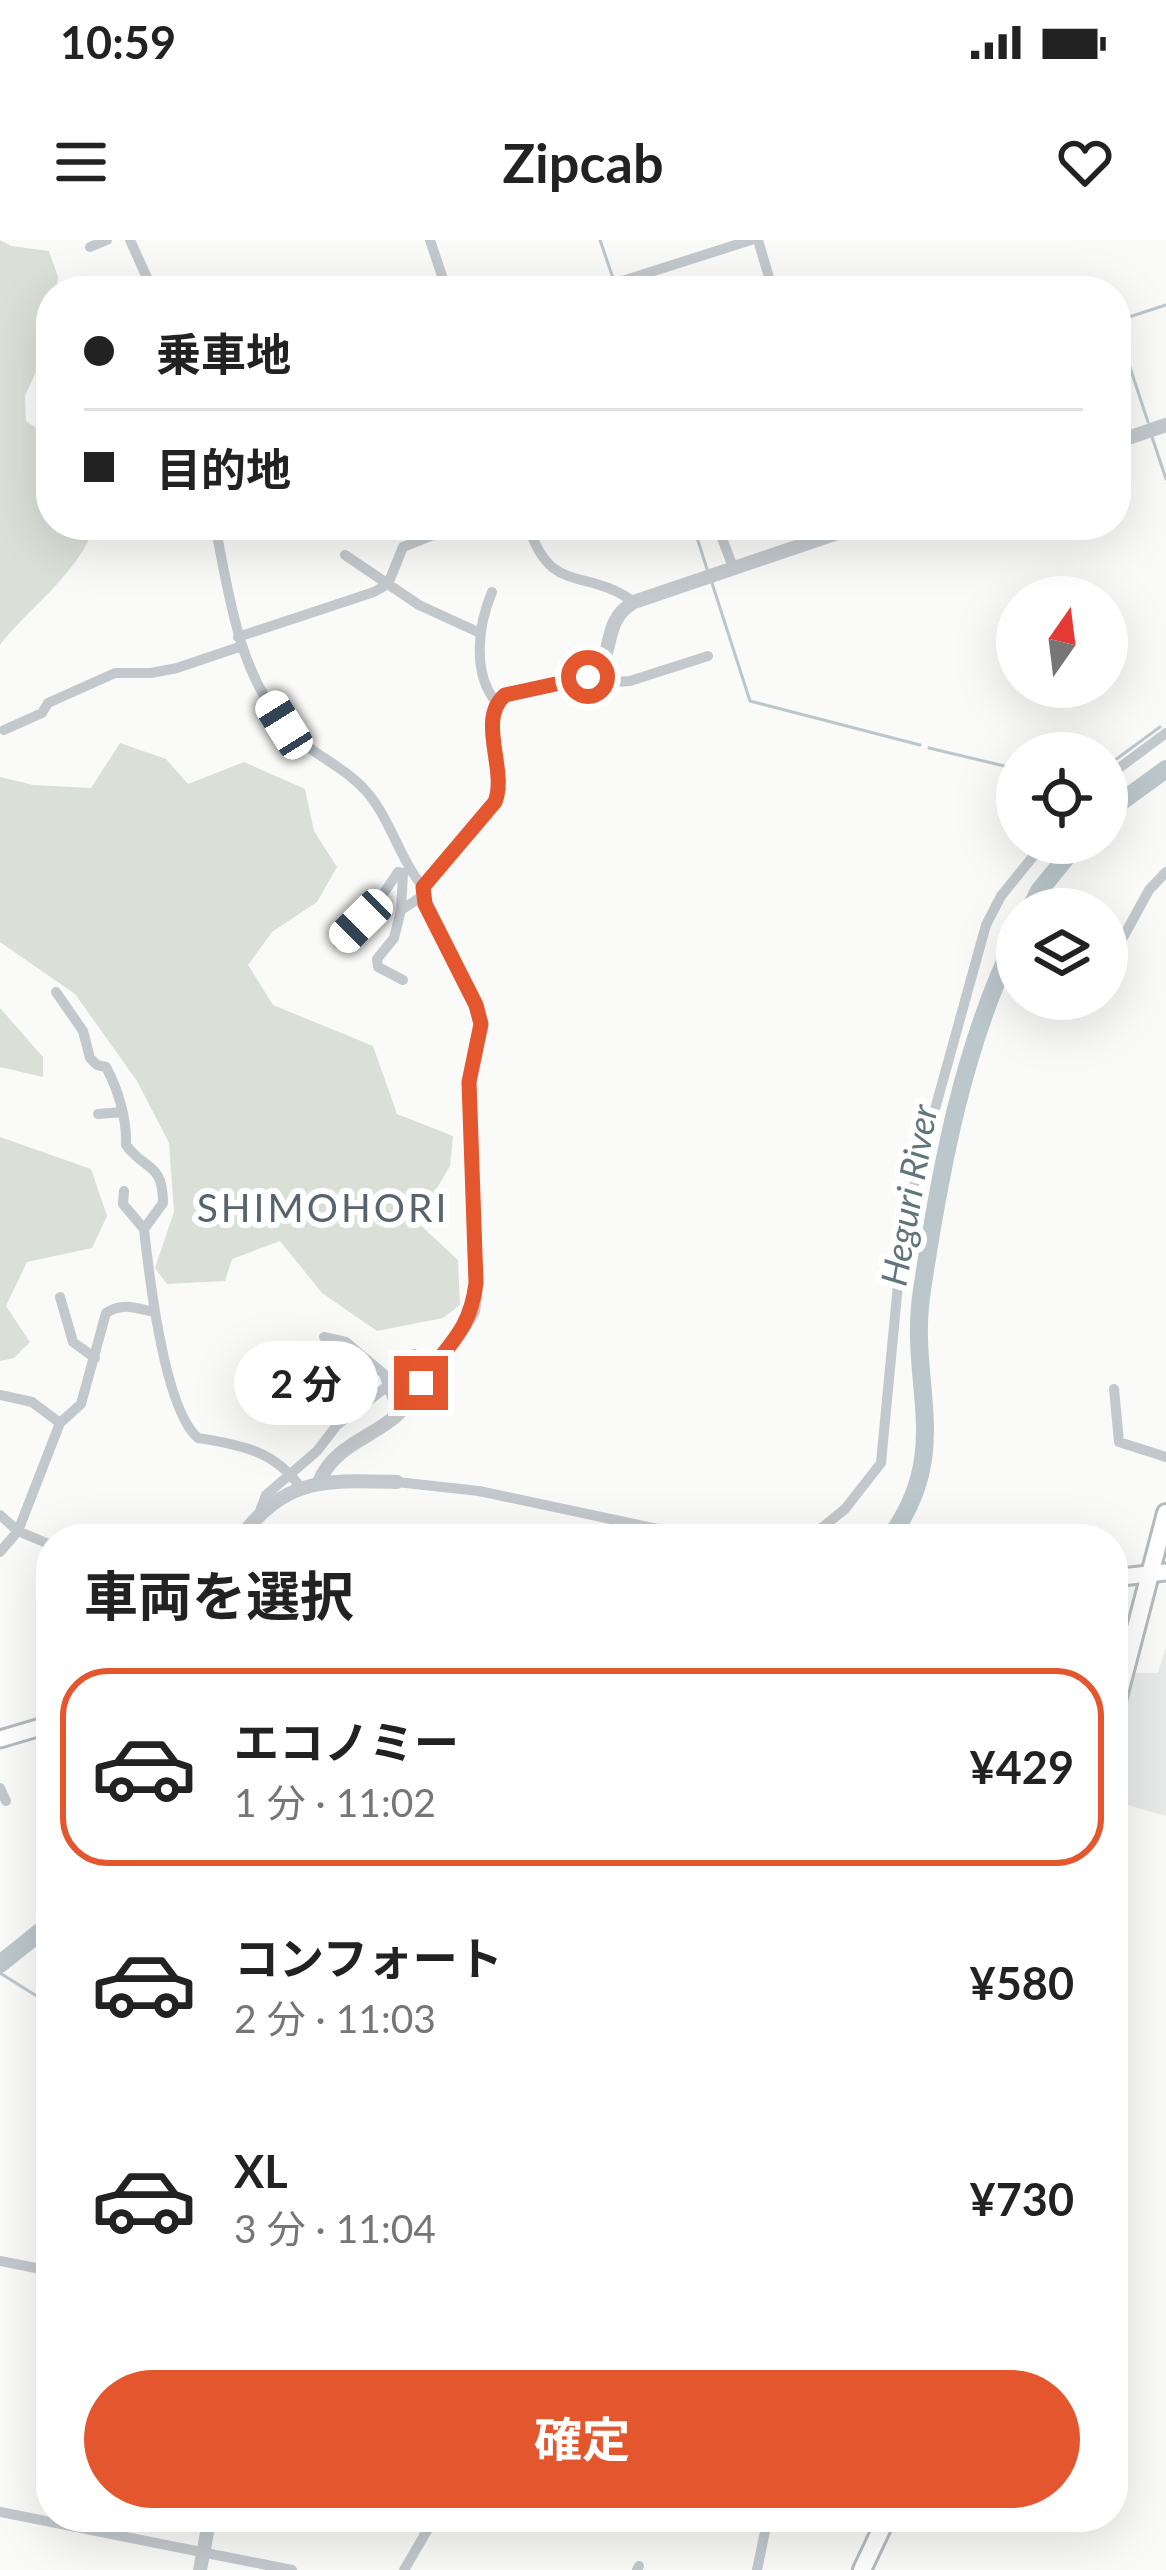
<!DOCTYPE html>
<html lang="ja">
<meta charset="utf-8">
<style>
:root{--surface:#fff;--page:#f6f6f6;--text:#222;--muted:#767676;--line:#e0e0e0;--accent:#e4572e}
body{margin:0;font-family:Lato,"Noto Sans JP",sans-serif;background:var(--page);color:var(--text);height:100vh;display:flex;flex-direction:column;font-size:45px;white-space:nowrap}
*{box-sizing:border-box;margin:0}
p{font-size:39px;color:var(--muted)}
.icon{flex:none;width:66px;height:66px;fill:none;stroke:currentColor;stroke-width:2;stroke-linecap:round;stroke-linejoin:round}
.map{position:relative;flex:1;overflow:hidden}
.panel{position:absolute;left:36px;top:1284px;width:1092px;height:1008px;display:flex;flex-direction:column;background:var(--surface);border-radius:48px;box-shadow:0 12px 48px #0002}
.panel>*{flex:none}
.hud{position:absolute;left:36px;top:36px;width:1095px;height:264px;border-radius:48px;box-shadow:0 12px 48px #0002;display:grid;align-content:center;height:264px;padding:0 48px;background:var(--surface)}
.needle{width:78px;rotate:14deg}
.buttons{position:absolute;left:996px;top:336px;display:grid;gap:24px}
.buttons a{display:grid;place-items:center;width:132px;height:132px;border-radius:50%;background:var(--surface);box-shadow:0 12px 48px #0002;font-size:60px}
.end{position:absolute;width:54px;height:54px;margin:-27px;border:15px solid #e4572e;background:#fff;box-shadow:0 0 0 6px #fff}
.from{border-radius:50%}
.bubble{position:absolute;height:84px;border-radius:42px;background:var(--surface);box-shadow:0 12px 48px #0002;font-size:39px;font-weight:700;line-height:84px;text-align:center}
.car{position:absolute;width:36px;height:72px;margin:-36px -18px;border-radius:15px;box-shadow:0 0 9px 3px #0007;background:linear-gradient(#fff 24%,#345 0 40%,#fff 0 76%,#345 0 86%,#fff 0)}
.hud b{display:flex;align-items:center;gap:42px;height:114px;font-size:45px}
.hud b+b{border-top:3px solid var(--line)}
.hud i{width:30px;height:30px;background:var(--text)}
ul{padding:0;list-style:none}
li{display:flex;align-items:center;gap:36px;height:198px;margin:0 24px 18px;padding:0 24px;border:6px solid transparent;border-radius:48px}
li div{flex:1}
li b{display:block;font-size:45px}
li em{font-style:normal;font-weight:700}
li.on{border-color:var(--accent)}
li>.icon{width:108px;height:108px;stroke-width:1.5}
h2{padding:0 48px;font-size:54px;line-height:144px}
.primary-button{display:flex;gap:24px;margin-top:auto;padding:24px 48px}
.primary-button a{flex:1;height:138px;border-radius:72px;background:var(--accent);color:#fff;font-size:48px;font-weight:700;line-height:138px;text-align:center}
.status{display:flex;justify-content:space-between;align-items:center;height:84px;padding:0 60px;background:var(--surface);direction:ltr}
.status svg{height:33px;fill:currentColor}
header{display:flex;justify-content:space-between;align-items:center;height:156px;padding:0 48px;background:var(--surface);font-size:54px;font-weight:700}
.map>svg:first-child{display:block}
.built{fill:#e8e9e9}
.green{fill:#dadfd7}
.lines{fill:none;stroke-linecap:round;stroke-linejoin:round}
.stream{stroke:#bbc7cb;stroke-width:3}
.river{stroke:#bbc7cb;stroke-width:18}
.secondary-casing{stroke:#b3babf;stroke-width:21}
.primary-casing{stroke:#b5babe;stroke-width:22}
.minor{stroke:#c3c8cc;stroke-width:10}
.tertiary{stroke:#c3c8cc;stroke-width:14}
.secondary{stroke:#fff;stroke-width:15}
.primary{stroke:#fff;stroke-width:16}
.route{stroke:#e4572e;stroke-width:15}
.labels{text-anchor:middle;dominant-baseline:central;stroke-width:12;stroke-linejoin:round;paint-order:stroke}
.water-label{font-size:36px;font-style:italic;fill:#60757c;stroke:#fff}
.quarter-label{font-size:39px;letter-spacing:3px;fill:#57646e;stroke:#fff}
</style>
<div class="status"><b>10:59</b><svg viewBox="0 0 49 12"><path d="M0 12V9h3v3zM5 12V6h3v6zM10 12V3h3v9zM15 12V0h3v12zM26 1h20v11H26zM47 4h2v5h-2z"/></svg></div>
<header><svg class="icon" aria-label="menu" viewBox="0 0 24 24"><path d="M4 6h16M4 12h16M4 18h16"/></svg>Zipcab<svg class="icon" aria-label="heart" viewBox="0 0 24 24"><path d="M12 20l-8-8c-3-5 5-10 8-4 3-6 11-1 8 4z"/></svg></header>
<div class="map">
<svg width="1166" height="2330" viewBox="0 0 1166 2330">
<rect width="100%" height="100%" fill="#fafaf8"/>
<!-- built -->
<path class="built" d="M1166 1407V1576L1113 1561V1503L1131 1433H1158Z"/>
<!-- green -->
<path class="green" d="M0 0 11 6 49 11 58 37 57 51H51V99L25 156 26 181 51 198V285H95C77 336 31 365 0 405Z
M120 503 166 519 188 544 244 522 305 549 314 591 337 627 317 662 272 692 248 725 273 765 373 806 397 874 453 896 450 926 417 982 458 1020 460 1065 443 1078 377 1091 322 1053 280 1001 232 1019 225 1041 167 1044 155 1028 174 972 169 903 137 841 75 754 0 702V537L33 545 91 548Z
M0 768 43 817V837L0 827Z
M0 897 91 929 107 976 92 1008 27 1022 6 1066 30 1102 14 1118 0 1121Z"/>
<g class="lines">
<!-- stream -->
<path class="stream" d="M600 0 613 38
M1129 77 1166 65
M1116 82 1119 79
M1116 85 1148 182
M1152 197 1166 239
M693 285 707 329
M712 343 750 461 920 505
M929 508 1017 529
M1107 526 1160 487
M1119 535 1131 555
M0 1733 51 1765
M51 1799 46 1836 51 1847"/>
<!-- river -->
<path class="river" d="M1107 572 1166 529
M1030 669 1039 651 1078 603
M889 1299C955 1209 907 1145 922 1050 940 931 963 805 1017 696
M0 1724 51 1683"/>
<!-- secondary casing -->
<g class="secondary-casing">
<path id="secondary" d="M1113 1338 1166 1332
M0 1499 51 1484"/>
</g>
<!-- primary casing -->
<g class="primary-casing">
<path id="primary" d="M1113 1476 1166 1273
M862 2330 887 2277"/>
</g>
<!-- minor -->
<path class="minor" d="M130 0 153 51
M430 0 447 51
M758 0 773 51
M90 7 107 0
M591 51 751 0
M215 285C229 354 238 431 285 486 308 513 343 525 366 551 390 578 399 618 423 647
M528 285C551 357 584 326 634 362
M717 285 733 327
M345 315 419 365 480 393
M492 352C478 385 472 433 496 462
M238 397 374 352 388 344 403 307 458 285
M598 431 613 442 630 441 708 416
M4 490 42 473 48 463 115 433H151L177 428 242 406
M1107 537 1166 493
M338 703 375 666 398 632 403 633 401 670
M1114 714 1149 650 1166 632
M403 740 378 727 377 719 394 698 401 670 424 655
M56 752 83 791 90 818 97 825 106 827C118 849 127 879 126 905 145 931 163 922 163 963L144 989C149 1035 164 1169 198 1198 240 1205 274 1210 300 1247
M98 874 122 872
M124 951 123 964 144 989
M60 1057 73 1102 95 1118
M324 1097 346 1102 384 1134 398 1175
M1114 1149 1119 1202 1166 1217
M0 1155 32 1162 60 1183
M397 1242 479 1251 705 1299
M260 1271 266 1255 317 1211 337 1185 398 1138 414 1114
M0 1275 18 1291 51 1305
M808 1299 845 1269 881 1223 904 981 986 685 1001 656 1044 603
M0 1312 18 1291 60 1183 81 1164 106 1073C123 1062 135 1068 154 1072
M0 1548 6 1561
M0 2021 51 2031
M0 2272 292 2330
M836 2277H838
M404 2330 435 2277
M637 2330 639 2326
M757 2330 768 2277"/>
<!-- tertiary -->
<path class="tertiary" d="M1116 202 1166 185
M319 1242C334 1206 369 1199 396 1176 405 1168 470 1081 473 1071 475 1062 475 1052 476 1043L469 842 481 784 476 765 425 664 423 647 495 562C507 529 476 480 504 455L588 437C619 418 598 383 634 362L861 285
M239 1299C286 1237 324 1240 397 1242
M200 2330 210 2277"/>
<!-- secondary -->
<use href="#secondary" class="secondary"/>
<!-- primary -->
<use href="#primary" class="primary"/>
</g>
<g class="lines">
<!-- route -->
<path class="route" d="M421 1143C448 1104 470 1092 476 1043L469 842 481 784 476 765 425 664 423 647 495 562C508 529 476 480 505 455L588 437"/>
</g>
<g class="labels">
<!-- water labels -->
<g class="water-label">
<text transform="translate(908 955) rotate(-80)">Heguri River</text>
</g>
<!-- quarter labels -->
<g class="quarter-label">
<text x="323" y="967">SHIMOHORI</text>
</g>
</g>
</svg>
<div class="buttons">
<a><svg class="needle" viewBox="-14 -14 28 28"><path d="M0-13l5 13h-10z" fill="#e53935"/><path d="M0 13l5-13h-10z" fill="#767676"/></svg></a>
<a><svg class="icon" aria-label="locate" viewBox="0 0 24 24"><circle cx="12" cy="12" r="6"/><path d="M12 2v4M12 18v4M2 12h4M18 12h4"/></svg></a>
<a><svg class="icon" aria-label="layers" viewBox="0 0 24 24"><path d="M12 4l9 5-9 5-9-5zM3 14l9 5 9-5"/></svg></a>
</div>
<i class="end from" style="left:588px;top:437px"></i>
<i class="end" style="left:421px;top:1143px"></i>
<div class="bubble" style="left:234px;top:1101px;width:144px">2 分</div>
<i class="car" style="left:284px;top:485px;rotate:328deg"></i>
<i class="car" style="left:361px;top:681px;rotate:225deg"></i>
<div class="hud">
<b><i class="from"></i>乗車地</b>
<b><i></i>目的地</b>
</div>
<section class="panel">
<h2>車両を選択</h2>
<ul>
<li class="on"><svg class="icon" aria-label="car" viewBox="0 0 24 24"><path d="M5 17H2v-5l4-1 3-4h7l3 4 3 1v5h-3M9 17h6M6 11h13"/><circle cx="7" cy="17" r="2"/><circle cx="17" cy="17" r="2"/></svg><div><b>エコノミー</b><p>1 分 · 11:02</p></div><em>¥429</em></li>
<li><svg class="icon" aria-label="car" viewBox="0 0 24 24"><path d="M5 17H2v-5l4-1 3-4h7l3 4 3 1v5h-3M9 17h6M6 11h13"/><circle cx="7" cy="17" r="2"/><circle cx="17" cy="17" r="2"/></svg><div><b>コンフォート</b><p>2 分 · 11:03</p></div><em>¥580</em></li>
<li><svg class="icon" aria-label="car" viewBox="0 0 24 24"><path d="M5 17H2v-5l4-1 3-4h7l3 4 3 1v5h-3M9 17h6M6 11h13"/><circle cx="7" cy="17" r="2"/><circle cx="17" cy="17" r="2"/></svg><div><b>XL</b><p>3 分 · 11:04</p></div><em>¥730</em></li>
</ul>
<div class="primary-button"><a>確定</a></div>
</section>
</div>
